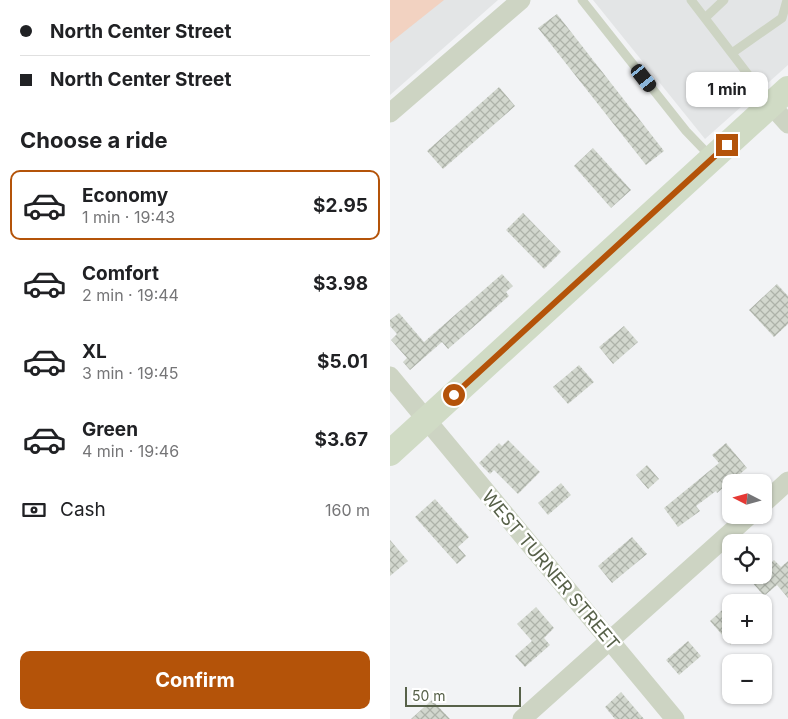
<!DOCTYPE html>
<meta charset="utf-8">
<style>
:root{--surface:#fff;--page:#f6f6f6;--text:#202124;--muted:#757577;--line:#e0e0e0;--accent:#b45309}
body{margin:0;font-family:Inter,sans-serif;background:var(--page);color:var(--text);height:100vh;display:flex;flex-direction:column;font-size:19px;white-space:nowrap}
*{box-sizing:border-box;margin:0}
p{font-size:16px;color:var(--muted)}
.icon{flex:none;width:28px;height:28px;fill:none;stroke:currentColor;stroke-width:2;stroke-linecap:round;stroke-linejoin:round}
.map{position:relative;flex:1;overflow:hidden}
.sheet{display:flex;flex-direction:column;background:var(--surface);width:390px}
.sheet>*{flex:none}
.hud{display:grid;align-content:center;height:110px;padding:0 20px;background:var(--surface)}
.needle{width:32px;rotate:276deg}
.buttons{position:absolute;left:332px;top:474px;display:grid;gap:10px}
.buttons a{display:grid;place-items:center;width:50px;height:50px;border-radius:10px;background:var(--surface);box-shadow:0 1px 4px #0004;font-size:25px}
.scale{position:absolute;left:15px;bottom:12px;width:116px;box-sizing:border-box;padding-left:5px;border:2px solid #576149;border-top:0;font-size:14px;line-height:18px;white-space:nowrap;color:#576149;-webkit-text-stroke:4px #fff;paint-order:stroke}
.end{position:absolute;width:22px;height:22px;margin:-11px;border:6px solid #b45309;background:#fff;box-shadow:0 0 0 2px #fff}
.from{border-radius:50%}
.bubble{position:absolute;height:35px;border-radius:10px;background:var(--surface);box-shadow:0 1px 4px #0004;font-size:16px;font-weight:700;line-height:35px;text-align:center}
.car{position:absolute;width:15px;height:30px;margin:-15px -8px;border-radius:6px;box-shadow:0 0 4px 1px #0007;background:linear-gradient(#222 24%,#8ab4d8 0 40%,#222 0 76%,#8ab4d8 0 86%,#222 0)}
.hud b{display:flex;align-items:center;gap:18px;height:48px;font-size:19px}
.hud b+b{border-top:1px solid var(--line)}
.hud i{width:12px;height:12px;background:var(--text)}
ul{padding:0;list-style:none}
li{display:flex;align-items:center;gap:15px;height:70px;margin:0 10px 8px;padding:0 10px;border:2px solid transparent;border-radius:10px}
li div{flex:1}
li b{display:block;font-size:19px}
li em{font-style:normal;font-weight:700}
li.current{border-color:var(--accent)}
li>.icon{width:45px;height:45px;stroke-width:1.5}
h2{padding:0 20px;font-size:22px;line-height:60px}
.pay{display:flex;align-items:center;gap:12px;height:55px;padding:0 20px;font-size:19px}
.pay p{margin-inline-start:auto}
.cta{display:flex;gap:10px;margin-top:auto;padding:10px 20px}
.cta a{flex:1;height:58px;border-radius:10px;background:var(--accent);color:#fff;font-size:20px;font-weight:700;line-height:58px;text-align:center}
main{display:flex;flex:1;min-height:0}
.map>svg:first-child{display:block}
.education{fill:#e3e5e6}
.pitch{fill:#f2d2c1}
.building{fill:url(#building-cross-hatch)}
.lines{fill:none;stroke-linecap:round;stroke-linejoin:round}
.lane{stroke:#cdd4c3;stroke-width:9}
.street{stroke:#cdd4c3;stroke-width:19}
.secondary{stroke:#d0dbc5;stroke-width:26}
.route{stroke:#b45309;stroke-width:6}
.labels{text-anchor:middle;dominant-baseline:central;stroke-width:5;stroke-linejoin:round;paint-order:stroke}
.street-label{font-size:18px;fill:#576149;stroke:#fff}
</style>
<main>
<section class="sheet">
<div class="hud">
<b><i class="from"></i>North Center Street</b>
<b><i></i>North Center Street</b>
</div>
<h2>Choose a ride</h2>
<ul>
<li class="current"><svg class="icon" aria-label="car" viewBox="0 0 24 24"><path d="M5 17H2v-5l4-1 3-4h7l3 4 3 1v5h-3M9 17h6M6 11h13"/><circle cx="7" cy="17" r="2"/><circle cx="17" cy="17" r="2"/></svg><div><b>Economy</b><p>1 min · 19:43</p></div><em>$2.95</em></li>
<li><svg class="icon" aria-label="car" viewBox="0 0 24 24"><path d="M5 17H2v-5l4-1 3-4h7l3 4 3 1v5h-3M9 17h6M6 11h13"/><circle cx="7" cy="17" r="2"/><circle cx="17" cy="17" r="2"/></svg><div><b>Comfort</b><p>2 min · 19:44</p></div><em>$3.98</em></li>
<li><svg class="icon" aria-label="car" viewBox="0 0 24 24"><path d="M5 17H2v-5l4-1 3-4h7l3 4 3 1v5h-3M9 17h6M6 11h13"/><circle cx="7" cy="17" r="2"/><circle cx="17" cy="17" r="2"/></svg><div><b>XL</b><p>3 min · 19:45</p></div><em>$5.01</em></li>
<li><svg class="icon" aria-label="car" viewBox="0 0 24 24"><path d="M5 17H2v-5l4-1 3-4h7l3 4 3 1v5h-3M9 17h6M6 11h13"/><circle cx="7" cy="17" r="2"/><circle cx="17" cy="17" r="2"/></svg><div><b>Green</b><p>4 min · 19:46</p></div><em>$3.67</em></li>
</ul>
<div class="pay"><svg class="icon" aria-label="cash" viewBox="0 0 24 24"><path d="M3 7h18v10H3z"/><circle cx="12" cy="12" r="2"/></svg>Cash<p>160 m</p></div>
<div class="cta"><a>Confirm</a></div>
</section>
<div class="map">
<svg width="398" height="719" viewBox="0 0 398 719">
<defs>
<pattern id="building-cross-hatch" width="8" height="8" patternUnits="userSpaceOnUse" patternTransform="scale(1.25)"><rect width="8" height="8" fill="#d2d7ce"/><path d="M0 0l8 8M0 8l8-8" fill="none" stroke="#adb2a9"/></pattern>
</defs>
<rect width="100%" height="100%" fill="#f2f3f5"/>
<!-- education -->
<path class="education" d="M0 0H108L0 95Z
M203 0H398V65L315 139Z"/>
<!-- pitch -->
<path class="pitch" d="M0 0H54L0 43Z"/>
<!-- building -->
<path class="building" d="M167 14 274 151 256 165 148 28Z
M109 87 125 106 53 169 37 151Z
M203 148 241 190 221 208 184 166Z
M133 213 171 252 154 269 116 230Z
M112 274 123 286 116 292 119 296 58 349 52 342 20 370 13 362 17 358 1 340 7 334 0 326V320L9 313 34 342Z
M387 284 398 296V324L384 337 359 310Z
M234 326 248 342 223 364 209 347Z
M189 365 204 382 178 404 163 387Z
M118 440 150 472 128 494 104 470 100 474 89 463 109 443 112 446Z
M336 443 357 468 327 493 326 491 306 506 310 511 288 527 274 508 329 463 322 455Z
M257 465 269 479 258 489 246 475Z
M171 483 181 495 158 515 148 503Z
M45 499 79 537 68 547 76 556 67 564 25 517Z
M242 537 257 554 222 583 208 566Z
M0 540 18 561 0 576Z
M384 560 391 567 398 561V598L387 585 374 596 361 581 368 575H374V569Z
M341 602V645L320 621Z
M146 607 164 628 154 638 160 645 135 667 125 656 142 641 127 624Z
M298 641 311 656 289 675 276 660Z
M231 692 254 719H225L215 707Z
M42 700 60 719H21Z"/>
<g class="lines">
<!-- lane -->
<path class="lane" d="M192 0 296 131 320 156
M301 0 379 102
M315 18 334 0
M342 53 392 18 397 0"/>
<!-- street -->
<path class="street" d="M381 105 398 124
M0 113 131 0
M0 376 285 719
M374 503 398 481
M132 719 360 515"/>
<!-- secondary -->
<path class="secondary" d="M0 453 398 89"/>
</g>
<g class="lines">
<!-- route -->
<path class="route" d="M64 395 337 145"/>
</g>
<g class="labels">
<!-- street labels -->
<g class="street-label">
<text transform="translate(161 570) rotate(50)">WEST TURNER STREET</text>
</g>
</g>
</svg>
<div class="buttons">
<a><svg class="needle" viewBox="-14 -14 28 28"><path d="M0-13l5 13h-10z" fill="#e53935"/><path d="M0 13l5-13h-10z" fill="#757577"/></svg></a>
<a><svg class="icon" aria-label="locate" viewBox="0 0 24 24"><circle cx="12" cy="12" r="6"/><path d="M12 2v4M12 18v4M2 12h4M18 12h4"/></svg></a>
<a>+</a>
<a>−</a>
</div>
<div class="scale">50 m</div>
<i class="end from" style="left:64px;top:395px"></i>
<i class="end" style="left:337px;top:145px"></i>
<div class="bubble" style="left:296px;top:72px;width:82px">1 min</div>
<i class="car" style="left:254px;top:78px;rotate:142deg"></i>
</div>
</main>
